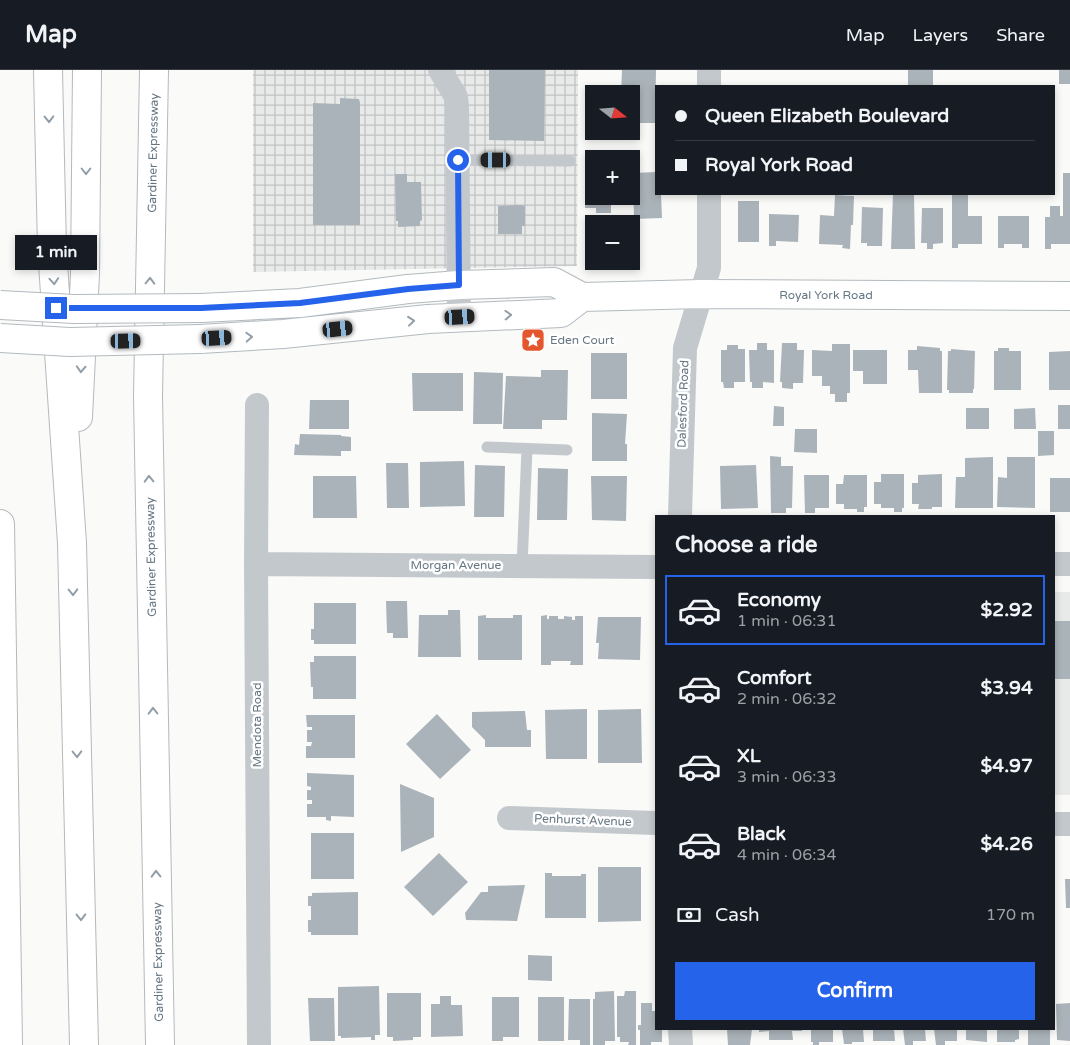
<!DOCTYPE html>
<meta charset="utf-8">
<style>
:root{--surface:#171b24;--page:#20242c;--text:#f1f3f6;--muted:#9ea1a6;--line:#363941;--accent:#2563eb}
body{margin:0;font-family:"Varela Round",sans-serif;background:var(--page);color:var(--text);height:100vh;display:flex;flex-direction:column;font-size:19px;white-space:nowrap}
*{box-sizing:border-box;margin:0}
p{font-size:16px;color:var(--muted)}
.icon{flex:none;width:28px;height:28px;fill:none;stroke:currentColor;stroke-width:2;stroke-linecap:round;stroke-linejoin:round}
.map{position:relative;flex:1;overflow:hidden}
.side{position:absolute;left:655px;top:445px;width:400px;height:515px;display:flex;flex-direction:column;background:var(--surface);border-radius:0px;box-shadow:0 2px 8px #0003}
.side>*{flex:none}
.top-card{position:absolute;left:655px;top:15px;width:400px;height:110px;border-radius:0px;box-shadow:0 2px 8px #0003;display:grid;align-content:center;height:110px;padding:0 20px;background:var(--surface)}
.needle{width:32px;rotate:107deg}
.fabs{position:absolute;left:585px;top:15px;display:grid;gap:10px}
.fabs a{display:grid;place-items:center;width:55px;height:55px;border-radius:0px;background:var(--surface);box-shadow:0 2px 8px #0003;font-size:25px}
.end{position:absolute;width:22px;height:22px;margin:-11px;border:6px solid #2563eb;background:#fff;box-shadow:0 0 0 2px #fff}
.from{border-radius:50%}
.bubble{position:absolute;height:35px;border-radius:0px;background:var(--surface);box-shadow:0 2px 8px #0003;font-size:16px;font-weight:700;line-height:35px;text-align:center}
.car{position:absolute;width:15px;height:30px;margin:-15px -8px;border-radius:6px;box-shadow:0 0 4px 1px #0007;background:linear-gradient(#222 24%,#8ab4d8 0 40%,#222 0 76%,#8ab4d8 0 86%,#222 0)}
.top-card b{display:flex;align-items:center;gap:18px;height:48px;font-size:19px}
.top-card b+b{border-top:1px solid var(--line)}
.top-card i{width:12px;height:12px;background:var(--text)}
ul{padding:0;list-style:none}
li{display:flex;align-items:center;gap:15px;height:70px;margin:0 10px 8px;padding:0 10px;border:2px solid transparent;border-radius:0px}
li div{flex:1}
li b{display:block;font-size:19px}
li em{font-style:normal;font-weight:700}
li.active{border-color:var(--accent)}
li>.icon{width:45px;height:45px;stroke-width:1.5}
h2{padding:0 20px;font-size:22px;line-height:60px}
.pay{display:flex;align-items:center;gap:12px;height:55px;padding:0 20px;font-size:19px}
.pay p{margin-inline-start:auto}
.button{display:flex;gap:10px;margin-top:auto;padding:10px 20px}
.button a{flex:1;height:58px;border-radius:0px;background:var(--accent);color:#fff;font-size:20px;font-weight:700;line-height:58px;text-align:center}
header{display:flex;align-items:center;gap:30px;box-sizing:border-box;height:70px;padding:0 25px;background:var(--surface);border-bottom:1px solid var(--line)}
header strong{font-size:24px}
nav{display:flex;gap:28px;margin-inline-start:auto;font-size:18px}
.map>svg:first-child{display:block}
.built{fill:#e8e9e9}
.industrial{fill:url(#industrial-grid)}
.building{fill:#aab3b9}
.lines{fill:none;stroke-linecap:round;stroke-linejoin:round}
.secondary-casing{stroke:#b3babf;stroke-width:30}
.highway-casing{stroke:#b4b9bd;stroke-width:30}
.lane{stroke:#c3c8cc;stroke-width:11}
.street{stroke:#c3c8cc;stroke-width:24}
.secondary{stroke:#fff;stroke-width:28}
.highway{stroke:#fff;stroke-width:28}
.secondary-bridge-casing{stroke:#b3babf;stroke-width:30;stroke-linecap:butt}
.secondary-bridge{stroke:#fff;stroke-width:28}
.oneway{stroke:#939fa8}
.route{stroke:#2563eb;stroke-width:6}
.labels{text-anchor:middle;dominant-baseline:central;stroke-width:5;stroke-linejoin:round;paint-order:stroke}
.street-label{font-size:12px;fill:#657683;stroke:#fff}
.poi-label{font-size:12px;fill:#657683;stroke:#fff;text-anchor:start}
</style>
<header>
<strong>Map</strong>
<nav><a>Map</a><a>Layers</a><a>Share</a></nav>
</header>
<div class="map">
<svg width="1070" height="975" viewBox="0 0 1070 975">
<defs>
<pattern id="industrial-grid" width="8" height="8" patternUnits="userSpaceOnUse" patternTransform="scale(1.25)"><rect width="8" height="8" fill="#e8e9e9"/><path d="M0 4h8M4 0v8" fill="none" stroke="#c0c1c2"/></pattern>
</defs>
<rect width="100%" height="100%" fill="#fafaf8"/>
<!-- built -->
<path class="built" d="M1054 522H1070V725H1054Z"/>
<!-- industrial -->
<path class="industrial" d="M253 0H578L577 196 253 202Z"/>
<!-- building -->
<path class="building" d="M489 0H545L544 71 489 70Z
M622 0H656L655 53H631V24H621Z
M908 0H933V15L908 16Z
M1059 0H1070V14H1059Z
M340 28 359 29 360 33V155H313V33L340 34Z
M656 102V124H661L662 148 634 149 633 103Z
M1063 103H1070V174H1051V179H1045V147H1050V136H1060V146H1063Z
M395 104H407V112H421L422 150 420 151V156L398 157V151H396Z
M585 108H594V126H611V143H596V138H585Z
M893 124H914L915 179H891Z
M952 124H968V146H982V174H958V178H952Z
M835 125 854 126 853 155H851L850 179 842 178 843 175 819 174 820 145 834 146Z
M738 131H759V172H738Z
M521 135 525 136V156H522V164H498V136Z
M862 137 883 138 882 176H867V173H861Z
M922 138H943V173L933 174V179H927V173H921Z
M769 144 799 145 798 172 776 171V176H769Z
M998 146H1029V178H1022V174H1004V178H998Z
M757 273H767V280H774V313L763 312V318H752V312H750L749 280H757Z
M782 273H797V280H804L803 313H793V319L782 318V312H780Z
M832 274H850V323H847V332H835V324H830V316H822V306H812V280L832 281Z
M727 275H738V279H745V312H734V318H724L723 312H721V280H727Z
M917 276 940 278V281H942V323H919L918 300H908V280H917Z
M998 278H1009V281H1021V320H994V281H998Z
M951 279 975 281 974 319H973V323H949V320H947L948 281H951Z
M853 280H887V314H863V301H853Z
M1070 281V320H1049V282Z
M591 283H627V329H591Z
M541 300H568L567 350H542V359H503L506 306 541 307Z
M474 302 503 303 502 354H473Z
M412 303H463V341H413Z
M310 330H349V359H309Z
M1058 335H1070V359H1058Z
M774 336 784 337V356H773Z
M966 338H989V359H966Z
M1035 338 1036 359H1014V339Z
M592 343 627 344 625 374H627V391H592Z
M795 359H817V383L794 382Z
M1038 361H1054V385L1038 386Z
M300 364 341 365V366L351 367V381H341V386L294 385 295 374 299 375Z
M770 386 781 387V396H793L792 438H786V443H771Z
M993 387V438H955L956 407H965V388Z
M1007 387H1035V438L997 437 998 407 1007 408Z
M464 391 465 436 420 437V392Z
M386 393H408L409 438H387Z
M475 395 505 396 504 447H474Z
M756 395 758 438 721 439 720 396Z
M538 398 568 399 567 450H537Z
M881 404H904V438H902V442H894V438H881V434H874V412H881Z
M942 404V437H932V439H918L919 434H912V413H918V405Z
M804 405H829V438H815V443H805Z
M844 405H867V437H864V442H857V439H844V434H836V414H843Z
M313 406H356L357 448H313Z
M591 406H627L626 451 592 450Z
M1050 408H1070V442H1050Z
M386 531H407L408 568H393V563H387Z
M314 533H356V574H314V570H311V559H314Z
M448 540H460L461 587H418L419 545H448Z
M486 545V548H513V545H522V590H478V546Z
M547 545V549H549V546H558V549H564V546L572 547V550H575V546H583V595H570L571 591H551V595H541V546Z
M598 547H641L640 590 598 589 599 573H596Z
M1054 551H1070V609H1054Z
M314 586H356V629H313V617H311L310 592H314Z
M587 639V689H546L545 640Z
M641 639 642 693H598V640Z
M525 641 527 660H531V677H485V670L472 657V642Z
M437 644 471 680 440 709 406 674Z
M306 645H355V688H306V676H311L312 672H307V660H312V657H307Z
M307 703 354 705V747L331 746V751L326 750V747H307V734H312V730H307V720H311V717L307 716Z
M400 714 434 728V767L401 782Z
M311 763H354V809H311Z
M439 783 468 812 433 846 404 817Z
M598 797H641V851L598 852Z
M545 803H552V806H581V804H586V848H545Z
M1065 809H1070V838H1066Z
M525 815 517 851 466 850 465 843 481 822H488V816Z
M358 822V865H311V862H308V850H311V836H308V826H312V823Z
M528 885 552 886V911L528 910Z
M379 916 380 965H375V970H371V967L341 968V966H338V917Z
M614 921 615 971H605V975H593V929H595V922Z
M625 921H636V975H628L629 972H620V967H617V926H624Z
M387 923H421V967H413V970L393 971V967H387Z
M440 926H451V935H462L463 966 431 967V934H440Z
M492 927H519V967H503V971H492Z
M538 927H564V971H538Z
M308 928H334L335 971H310Z
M569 929H590V975H580V970H568Z
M641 933H652V941H656V959H662V972H651V975H640V960H638V955H641Z
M1070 933V971L1057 970 1056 934Z
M727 959H752L750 975H728Z
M759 959H802V961H792L793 970H769V961L759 962Z
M811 959H833V972H819V975H813V972H811Z
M842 959H863L864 972H852V974H844Z
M873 959H894L895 971H873Z
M903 959H925L926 971H913V975H905Z
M934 959H957V971H945V975H936Z
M966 959H987V972L966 970Z
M997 959H1019V969L1015 970V972H997Z
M1028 959H1050V975H1028Z"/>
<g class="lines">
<!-- secondary casing -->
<g class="secondary-casing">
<path id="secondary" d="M201 238 300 233 408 219 459 215 554 212 582 227 701 224 1070 226
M200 269 283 264 428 249 561 243 582 227"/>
</g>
<!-- highway casing -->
<g class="highway-casing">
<path id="highway" d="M48 0 52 179 72 473 84 975
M154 0 148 326 160 975
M78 347 85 204 87 0
M0 454 8 975"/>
</g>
<!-- lane -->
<path class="lane" d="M458 90 570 91
M487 377 567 380
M522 496 527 379"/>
<!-- street -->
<path class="street" d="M440 0 456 27 457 37 459 247
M709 0V16
M257 335 256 494 259 975
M680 446 685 278 709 198V124
M256 494 656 497
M1054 494H1070
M509 748 656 753
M1054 754H1070
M680 959 681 975"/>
<!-- secondary -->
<use href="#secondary" class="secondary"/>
<!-- highway -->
<use href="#highway" class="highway"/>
<!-- secondary-bridge casing -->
<g class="secondary-bridge-casing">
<path id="secondary-bridge" d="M0 235 74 239 201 238
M0 268 70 272 200 269"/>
</g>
<!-- secondary-bridge -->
<use href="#secondary-bridge" class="secondary-bridge"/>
</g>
<!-- one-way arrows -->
<defs><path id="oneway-chevron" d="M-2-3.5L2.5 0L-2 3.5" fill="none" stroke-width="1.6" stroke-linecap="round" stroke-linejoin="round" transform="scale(1.25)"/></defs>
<g class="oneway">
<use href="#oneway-chevron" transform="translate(49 49) rotate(89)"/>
<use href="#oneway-chevron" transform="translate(86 101) rotate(90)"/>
<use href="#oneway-chevron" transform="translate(54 211) rotate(86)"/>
<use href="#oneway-chevron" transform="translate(150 211) rotate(-89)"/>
<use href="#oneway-chevron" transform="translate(508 245) rotate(-2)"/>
<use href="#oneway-chevron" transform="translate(411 251) rotate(-6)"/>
<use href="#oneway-chevron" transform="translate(249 267) rotate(-3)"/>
<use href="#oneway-chevron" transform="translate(81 299) rotate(93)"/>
<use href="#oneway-chevron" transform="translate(149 409) rotate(-91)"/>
<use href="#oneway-chevron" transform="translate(73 522) rotate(89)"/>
<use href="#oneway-chevron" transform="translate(153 641) rotate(-91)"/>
<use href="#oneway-chevron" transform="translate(77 684) rotate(89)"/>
<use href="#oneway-chevron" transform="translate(156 804) rotate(-91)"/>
<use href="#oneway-chevron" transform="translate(81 847) rotate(89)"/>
</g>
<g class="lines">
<!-- route -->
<path class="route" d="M56 238H201L300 233 408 219 459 215 458 90"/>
</g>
<!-- icons -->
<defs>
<g id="sight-square" transform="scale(1.25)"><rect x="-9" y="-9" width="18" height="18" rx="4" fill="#e4572e" stroke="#fff"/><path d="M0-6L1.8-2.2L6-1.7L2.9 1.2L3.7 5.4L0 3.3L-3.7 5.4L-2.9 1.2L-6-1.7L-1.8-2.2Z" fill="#fff"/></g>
</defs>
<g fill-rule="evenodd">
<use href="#sight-square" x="533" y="270"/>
</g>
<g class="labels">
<!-- street labels -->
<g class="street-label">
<text transform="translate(153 83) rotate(-89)">Gardiner Expressway</text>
<text x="826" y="225">Royal York Road</text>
<text transform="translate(683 334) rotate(-88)">Dalesford Road</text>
<text transform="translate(151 487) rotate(-91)">Gardiner Expressway</text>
<text x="456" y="495">Morgan Avenue</text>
<text transform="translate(257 655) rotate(-90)">Mendota Road</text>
<text transform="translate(583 750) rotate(2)">Penhurst Avenue</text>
<text transform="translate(158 892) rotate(-91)">Gardiner Expressway</text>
</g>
<!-- poi labels -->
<g class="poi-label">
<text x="550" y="270">Eden Court</text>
</g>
</g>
</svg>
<div class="fabs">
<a><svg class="needle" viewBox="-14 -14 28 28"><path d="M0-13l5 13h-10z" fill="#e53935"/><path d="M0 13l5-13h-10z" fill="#9ea1a6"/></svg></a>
<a>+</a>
<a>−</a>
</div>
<i class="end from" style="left:458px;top:90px"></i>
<i class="end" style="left:56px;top:238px"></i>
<div class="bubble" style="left:15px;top:165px;width:82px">1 min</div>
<i class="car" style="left:496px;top:90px;rotate:270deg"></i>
<i class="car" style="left:460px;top:247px;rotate:87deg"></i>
<i class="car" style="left:338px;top:259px;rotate:84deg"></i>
<i class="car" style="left:217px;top:268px;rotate:87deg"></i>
<i class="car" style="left:126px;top:271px;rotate:89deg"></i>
<div class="top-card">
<b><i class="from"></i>Queen Elizabeth Boulevard</b>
<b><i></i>Royal York Road</b>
</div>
<section class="side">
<h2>Choose a ride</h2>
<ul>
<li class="active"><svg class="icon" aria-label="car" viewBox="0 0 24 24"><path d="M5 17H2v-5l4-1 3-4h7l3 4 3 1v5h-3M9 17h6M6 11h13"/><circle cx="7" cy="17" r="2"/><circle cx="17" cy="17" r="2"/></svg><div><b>Economy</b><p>1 min · 06:31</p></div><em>$2.92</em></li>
<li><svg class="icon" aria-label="car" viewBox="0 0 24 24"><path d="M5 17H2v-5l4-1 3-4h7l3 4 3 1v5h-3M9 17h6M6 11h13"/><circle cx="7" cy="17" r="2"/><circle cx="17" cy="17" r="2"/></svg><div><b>Comfort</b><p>2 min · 06:32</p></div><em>$3.94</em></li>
<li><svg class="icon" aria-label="car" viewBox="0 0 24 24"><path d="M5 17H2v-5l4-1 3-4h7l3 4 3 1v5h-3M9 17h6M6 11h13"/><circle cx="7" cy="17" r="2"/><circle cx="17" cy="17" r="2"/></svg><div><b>XL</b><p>3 min · 06:33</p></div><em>$4.97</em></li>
<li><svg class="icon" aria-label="car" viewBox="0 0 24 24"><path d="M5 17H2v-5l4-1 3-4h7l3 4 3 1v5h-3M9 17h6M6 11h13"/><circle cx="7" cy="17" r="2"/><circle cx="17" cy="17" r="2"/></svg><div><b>Black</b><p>4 min · 06:34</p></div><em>$4.26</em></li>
</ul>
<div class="pay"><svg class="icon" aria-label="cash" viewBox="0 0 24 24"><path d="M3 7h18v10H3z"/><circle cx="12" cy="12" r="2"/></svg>Cash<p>170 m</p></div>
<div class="button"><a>Confirm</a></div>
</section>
</div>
